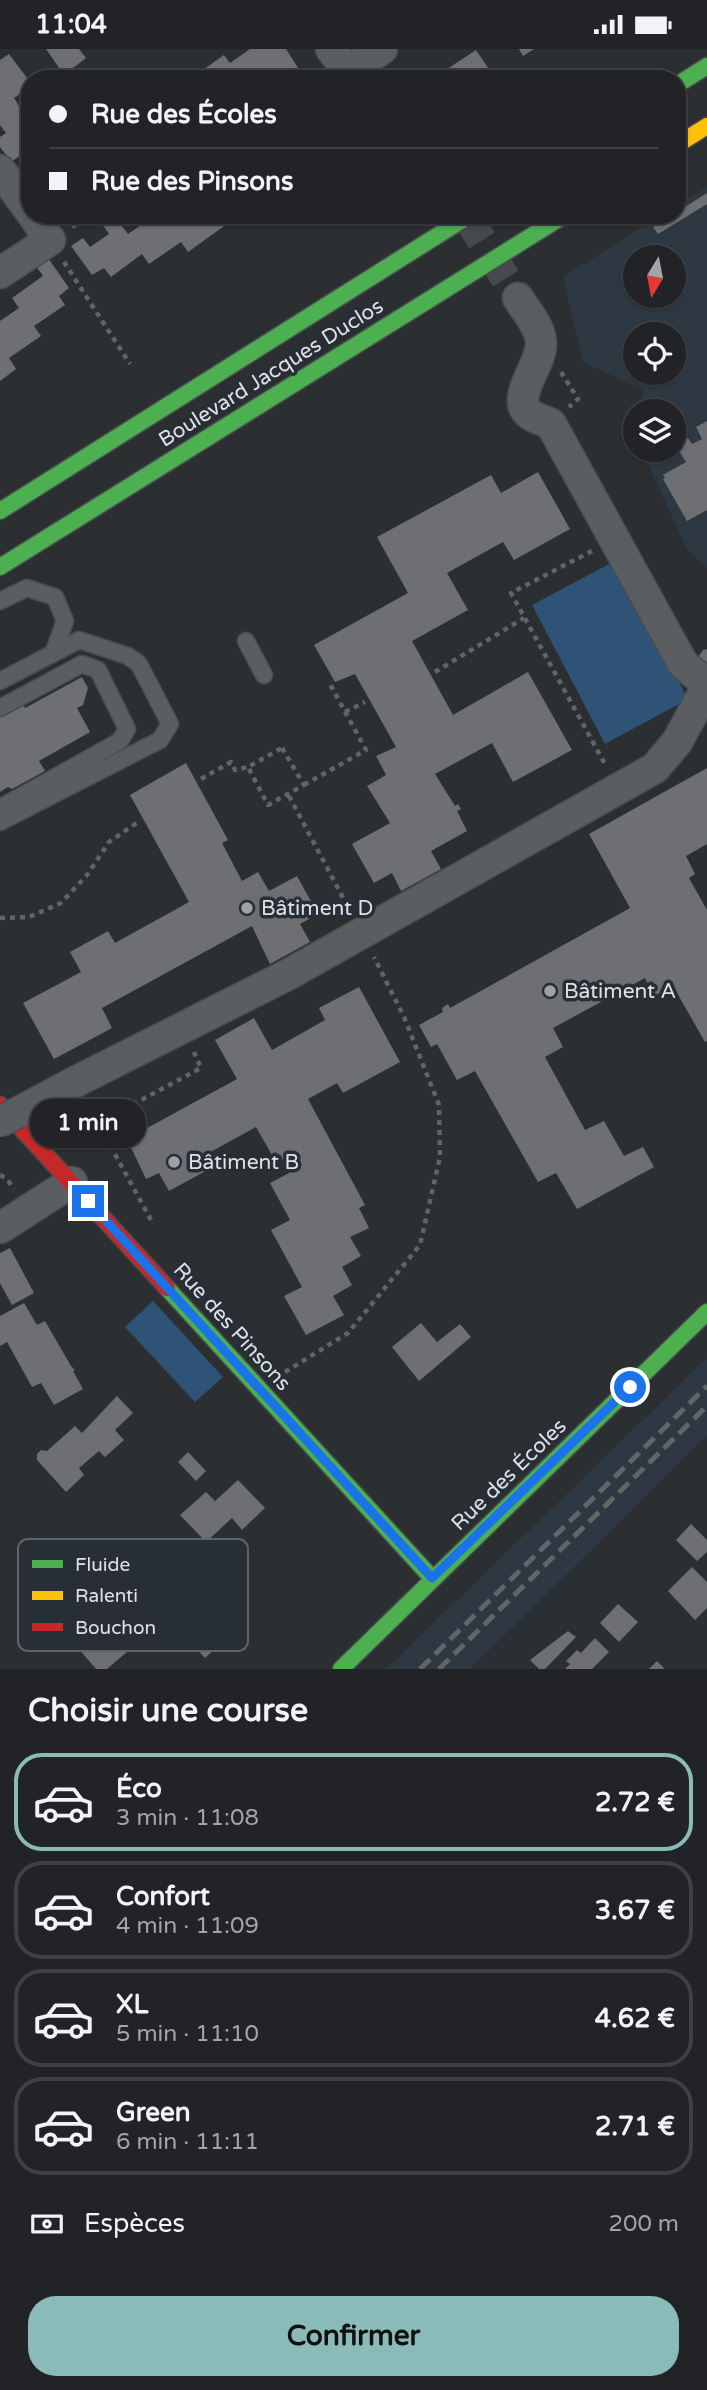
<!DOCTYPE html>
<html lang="fr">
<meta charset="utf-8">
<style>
:root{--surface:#212326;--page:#2d2f32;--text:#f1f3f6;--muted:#a2a4a7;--line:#3e4043;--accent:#8bbbb9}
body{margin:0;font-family:"Varela Round",sans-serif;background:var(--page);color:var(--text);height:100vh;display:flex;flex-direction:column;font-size:26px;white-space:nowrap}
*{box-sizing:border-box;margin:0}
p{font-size:23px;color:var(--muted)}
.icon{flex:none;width:38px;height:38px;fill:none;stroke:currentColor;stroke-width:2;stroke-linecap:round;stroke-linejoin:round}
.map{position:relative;height:1620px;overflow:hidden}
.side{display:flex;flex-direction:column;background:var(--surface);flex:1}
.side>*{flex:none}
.top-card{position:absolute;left:21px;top:21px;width:665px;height:154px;border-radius:28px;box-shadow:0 2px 5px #0004,0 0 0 2px var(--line);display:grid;align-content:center;height:154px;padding:0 28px;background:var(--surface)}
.needle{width:46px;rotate:190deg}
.fabs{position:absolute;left:623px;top:196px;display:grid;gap:14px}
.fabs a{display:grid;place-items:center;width:63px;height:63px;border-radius:50%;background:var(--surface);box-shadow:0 2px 5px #0004,0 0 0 2px var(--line);font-size:35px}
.end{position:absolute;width:32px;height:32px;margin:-16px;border:9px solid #1a73e8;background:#fff;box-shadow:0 0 0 4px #fff}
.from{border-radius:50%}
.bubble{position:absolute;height:49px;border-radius:24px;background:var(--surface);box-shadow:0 2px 5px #0004,0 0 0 2px var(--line);font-size:23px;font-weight:700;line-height:49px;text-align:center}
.top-card b{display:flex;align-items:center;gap:24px;height:66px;font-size:26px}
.top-card b+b{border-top:2px solid var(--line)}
.top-card i{width:18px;height:18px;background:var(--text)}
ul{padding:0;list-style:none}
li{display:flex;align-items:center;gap:21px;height:98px;margin:0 14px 10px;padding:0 14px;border:4px solid var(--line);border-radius:28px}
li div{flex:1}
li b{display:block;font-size:26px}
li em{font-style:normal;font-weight:700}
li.on{border-color:var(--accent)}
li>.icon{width:63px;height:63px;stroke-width:1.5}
h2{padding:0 28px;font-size:32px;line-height:84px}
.pay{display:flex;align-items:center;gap:18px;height:77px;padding:0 28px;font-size:26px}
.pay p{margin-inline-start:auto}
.cta{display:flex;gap:14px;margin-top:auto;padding:14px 28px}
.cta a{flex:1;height:80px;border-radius:28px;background:var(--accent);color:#111;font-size:28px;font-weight:700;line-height:80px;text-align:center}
.status{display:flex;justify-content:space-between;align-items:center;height:49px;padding:0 35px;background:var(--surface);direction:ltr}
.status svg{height:19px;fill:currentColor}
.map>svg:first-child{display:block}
.built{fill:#2e3842;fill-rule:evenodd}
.green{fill:#2f5277}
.building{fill:#6d6f72}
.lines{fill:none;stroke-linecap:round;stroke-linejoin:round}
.street-tunnel{stroke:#474a4d;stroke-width:30;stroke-dasharray:30 15;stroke-linecap:butt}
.lane-casing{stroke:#494c4f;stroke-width:19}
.street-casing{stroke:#494c4f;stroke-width:33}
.fast-casing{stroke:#494c4f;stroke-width:19}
.slow-casing{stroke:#494c4f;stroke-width:19}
.jam-casing{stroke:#494c4f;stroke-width:19}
.path{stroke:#626466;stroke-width:4.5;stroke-dasharray:5 5;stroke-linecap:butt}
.lane{stroke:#5b5e61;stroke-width:16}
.street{stroke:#5b5e61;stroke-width:30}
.fast{stroke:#4caf50;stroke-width:16}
.slow{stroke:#ffc107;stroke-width:16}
.jam{stroke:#c62828;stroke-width:16}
.rail{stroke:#626567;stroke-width:5;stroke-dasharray:14 7;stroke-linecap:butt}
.street-bridge-casing{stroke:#494c4f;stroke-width:33;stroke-linecap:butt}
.street-bridge{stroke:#5b5e61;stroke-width:30}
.route{stroke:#1a73e8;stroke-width:9}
.poi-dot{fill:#9fa3a7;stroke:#282e36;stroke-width:2.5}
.labels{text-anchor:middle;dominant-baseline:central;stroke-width:7;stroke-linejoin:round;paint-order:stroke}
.street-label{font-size:21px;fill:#dde2e6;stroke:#282e36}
.poi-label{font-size:21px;fill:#dde2e6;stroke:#282e36;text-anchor:start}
.key{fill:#282e36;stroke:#5e646b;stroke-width:2}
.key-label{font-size:19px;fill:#dde2e6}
</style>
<div class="status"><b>11:04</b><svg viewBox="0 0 49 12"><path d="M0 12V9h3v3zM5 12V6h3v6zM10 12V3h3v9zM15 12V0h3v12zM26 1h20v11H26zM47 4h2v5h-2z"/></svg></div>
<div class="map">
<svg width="707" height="1620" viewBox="0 0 707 1620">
<rect width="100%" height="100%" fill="#2c2f32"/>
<!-- built -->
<path class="built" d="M707 138V519L686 498 645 408 652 404 650 401H674V362H635L644 341 583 313 563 228 662 166H677V157ZM635 208H674V247H635ZM635 285H674V324H635Z
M707 1309V1387L470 1620H386Z"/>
<!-- green -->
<path class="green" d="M615 512 688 650 605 695 532 556Z
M153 1252 223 1328 195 1353 125 1278Z"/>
<!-- building -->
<path class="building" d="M46 0H79L86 9 64 26Z
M250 0H286L300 22 290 30 282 21 272 28 273 30H190L224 6 230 14Z
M519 0H534L523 7Z
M476 1 495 29 445 30 441 24Z
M9 5 30 33V38L14 49 21 60 30 53V133L26 136 17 123 28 117 21 106 11 113 0 98V88L6 84 0 76V11Z
M707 144V155L658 185 653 178 672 166H677V163Z
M115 166H124L128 172 121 176 128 185 147 172 143 166H162L167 172 175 166H221L227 175 188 203 181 193 149 215 142 205 111 228 104 219 92 226 71 197 83 189 90 198 109 185 102 175Z
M48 209 69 239 59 247 65 256 34 277 41 287 9 309 16 320 0 332V272L19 259 12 249 43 227 36 217Z
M707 372V461L687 472 663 430 665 429 663 426 686 413 675 396 688 389 692 395 702 390 696 378Z
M538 423 570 480 514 511 503 493 447 524 468 561 412 592 453 666 528 623 572 701 513 733 492 694 435 725 455 757 458 755 461 760 457 762 467 782 431 802 441 820 401 842 392 824 374 834 352 795 390 774 367 737 386 726 376 707 396 698 355 625 335 633 314 596 408 544 377 488 491 426 501 444Z
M707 600V619L701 615 699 607 703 601Z
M82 628 88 639 83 656 77 659 90 683 39 712 45 722 12 740 8 738 0 743V668L23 655 25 659Z
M186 714 228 791 222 794 242 832 258 823 269 842 297 827 318 865 300 875 310 893 270 915 252 877 102 959 112 979 54 1010 23 954 81 923 70 903 108 882 115 894 189 853 130 746Z
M707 719V795L686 807 695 825 689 829 707 861V992L705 993 673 937 654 947 645 929 553 979 563 998 545 1008 585 1081 604 1072 624 1107 643 1098 654 1118 577 1160 556 1124 538 1133 475 1022 457 1031 437 995 431 998 419 976 443 963 442 959 448 955 450 959 630 859 589 785Z
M359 938 400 1013 343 1044 337 1034 308 1050 365 1156 359 1159 369 1179 350 1188 361 1207 342 1218 352 1236 333 1247 344 1266 306 1286 284 1247 302 1238 271 1181 290 1171 270 1134 289 1124 280 1105 273 1108 256 1078 207 1105 213 1118 169 1142 159 1124 146 1130 127 1090 237 1030 215 991 254 969 272 1001 325 971 319 959Z
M10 1199 34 1244 12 1256 0 1234V1204Z
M24 1254 37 1276 45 1272 71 1317 75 1321 73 1322 83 1340 54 1356 41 1334 32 1338 7 1293 0 1297V1267Z
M225 1265 234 1274 229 1279 220 1269Z
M421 1274 437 1293 460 1275 471 1288 419 1332 392 1298Z
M117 1347 133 1364 115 1381 124 1391 105 1408 99 1402 79 1419 84 1426 66 1443 37 1411V1405L41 1401 47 1402 75 1377 82 1384Z
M188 1403 206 1422 196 1432 178 1413Z
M238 1431 265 1459 242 1481 232 1469 206 1493 180 1466 206 1443 215 1452Z
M691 1475 707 1491V1503L697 1512 676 1491Z
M692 1518 707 1533V1559L695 1571 668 1542Z
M205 1548 235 1582 205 1609 174 1575 182 1568 186 1572 196 1563 192 1559Z
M618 1555 638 1573 619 1593 600 1574Z
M98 1569 128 1602 107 1620H96L72 1592Z
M568 1582 576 1588 545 1620H539L530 1611Z
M595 1589 609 1603 592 1620H565L570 1615 566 1612 577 1601 581 1604Z
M657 1612 664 1619 663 1620H649Z"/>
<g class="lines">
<!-- street-tunnel -->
<path class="street-tunnel" d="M466 166 518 249"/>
<!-- lane casing -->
<g class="lane-casing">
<path id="lane" d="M0 552 27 539 55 548 65 572 53 605
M246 592 264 626
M0 632 79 591 128 607 139 615 170 675 160 691 0 773
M0 659 82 615 98 621 127 680 120 692 0 759"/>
</g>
<!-- street casing -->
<g class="street-casing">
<path id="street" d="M331 0 348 22 382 0
M0 121 30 162
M0 224 50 191 33 166
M518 249C526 262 539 276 541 292 544 315 507 350 531 366 537 370 545 372 551 375L683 615 707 635
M73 1034 291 924 655 719 677 693 707 638
M0 1179 72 1133"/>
</g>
<!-- fast casing -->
<g class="fast-casing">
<path id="fast" d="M677 36 707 17
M0 462 470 166
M0 518 565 166
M167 1239 432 1529
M341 1620 707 1263"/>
</g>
<!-- slow casing -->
<g class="slow-casing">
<path id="slow" d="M677 96 707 77"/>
</g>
<!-- jam casing -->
<g class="jam-casing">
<path id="jam" d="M0 1056 167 1239"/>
</g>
<!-- path -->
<path class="path" d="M72 178 91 166
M64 213 130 315
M561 323 578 350 569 358
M592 502 511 544 606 717
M435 623 524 569
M345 663 365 653
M282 699 304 736 268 756 248 718Z
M201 730 231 713 235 721 248 718
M304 736 366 701 330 635
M289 747 349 860
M0 869 29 868 61 854 87 826 109 793 138 773
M0 1126 7 1130 14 1140
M151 1171 98 1074 201 1019 193 1001
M285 1323 348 1284 420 1196 440 1108 439 1056 404 968 374 908"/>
<!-- lane -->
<use href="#lane" class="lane"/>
<!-- street -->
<use href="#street" class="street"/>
<!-- fast -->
<use href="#fast" class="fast"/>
<!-- slow -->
<use href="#slow" class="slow"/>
<!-- jam -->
<use href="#jam" class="jam"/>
<!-- rail -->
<path class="rail" d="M420 1620 707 1337
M439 1620 707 1357"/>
<!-- street-bridge casing -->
<g class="street-bridge-casing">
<path id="street-bridge" d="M0 1073 73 1034"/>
</g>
<!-- street-bridge -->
<use href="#street-bridge" class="street-bridge"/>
</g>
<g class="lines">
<!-- route -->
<path class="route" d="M88 1152 432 1529 630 1338"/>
</g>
<!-- markers -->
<g class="poi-dot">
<circle cx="247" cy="859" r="7"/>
<circle cx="550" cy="942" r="7"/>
<circle cx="174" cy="1113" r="7"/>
</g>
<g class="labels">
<!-- street labels -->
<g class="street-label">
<text transform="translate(271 324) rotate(-32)">Boulevard Jacques Duclos</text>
<text transform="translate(232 1278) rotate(48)">Rue des Pinsons</text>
<text transform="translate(509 1426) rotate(-44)">Rue des Écoles</text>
</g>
<!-- poi labels -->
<g class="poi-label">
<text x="261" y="859">Bâtiment D</text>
<text x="564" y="942">Bâtiment A</text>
<text x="188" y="1113">Bâtiment B</text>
</g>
</g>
<!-- legend -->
<rect x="18" y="1490" width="230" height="112" rx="10" class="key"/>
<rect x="32" y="1511" width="31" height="8" fill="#4caf50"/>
<rect x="32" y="1542" width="31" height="9" fill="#ffc107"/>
<rect x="32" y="1574" width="31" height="8" fill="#c62828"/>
<g class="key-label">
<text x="75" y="1522">Fluide</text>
<text x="75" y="1553">Ralenti</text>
<text x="75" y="1585">Bouchon</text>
</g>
</svg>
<div class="fabs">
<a><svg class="needle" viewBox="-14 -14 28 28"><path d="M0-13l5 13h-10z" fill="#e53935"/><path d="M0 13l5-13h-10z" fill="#a2a4a7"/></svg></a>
<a><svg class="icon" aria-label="locate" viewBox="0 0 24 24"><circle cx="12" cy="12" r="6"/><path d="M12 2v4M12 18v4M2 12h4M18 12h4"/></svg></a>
<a><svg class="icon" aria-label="layers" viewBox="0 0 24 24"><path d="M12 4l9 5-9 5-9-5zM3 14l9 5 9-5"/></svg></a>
</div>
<i class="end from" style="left:630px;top:1338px"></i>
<i class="end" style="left:88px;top:1152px"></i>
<div class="bubble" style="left:30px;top:1050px;width:116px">1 min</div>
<div class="top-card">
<b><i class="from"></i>Rue des Écoles</b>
<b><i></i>Rue des Pinsons</b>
</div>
</div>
<section class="side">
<h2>Choisir une course</h2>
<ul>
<li class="on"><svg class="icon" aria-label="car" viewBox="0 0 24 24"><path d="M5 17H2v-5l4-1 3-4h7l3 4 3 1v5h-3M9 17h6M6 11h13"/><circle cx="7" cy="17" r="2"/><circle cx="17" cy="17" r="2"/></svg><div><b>Éco</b><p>3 min · 11:08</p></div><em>2.72 €</em></li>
<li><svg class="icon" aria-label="car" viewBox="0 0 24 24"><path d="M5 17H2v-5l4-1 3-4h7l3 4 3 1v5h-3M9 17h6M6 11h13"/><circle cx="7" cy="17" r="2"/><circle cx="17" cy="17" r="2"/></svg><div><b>Confort</b><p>4 min · 11:09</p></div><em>3.67 €</em></li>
<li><svg class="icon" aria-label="car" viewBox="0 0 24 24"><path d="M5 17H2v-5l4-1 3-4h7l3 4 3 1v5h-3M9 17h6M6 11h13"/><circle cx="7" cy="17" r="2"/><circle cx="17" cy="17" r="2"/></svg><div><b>XL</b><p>5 min · 11:10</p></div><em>4.62 €</em></li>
<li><svg class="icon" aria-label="car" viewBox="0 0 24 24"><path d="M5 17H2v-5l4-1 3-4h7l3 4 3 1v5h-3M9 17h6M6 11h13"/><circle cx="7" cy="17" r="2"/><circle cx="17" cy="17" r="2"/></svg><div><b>Green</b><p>6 min · 11:11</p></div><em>2.71 €</em></li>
</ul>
<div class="pay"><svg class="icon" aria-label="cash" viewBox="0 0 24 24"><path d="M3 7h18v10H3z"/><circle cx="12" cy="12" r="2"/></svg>Espèces<p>200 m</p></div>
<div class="cta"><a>Confirmer</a></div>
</section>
